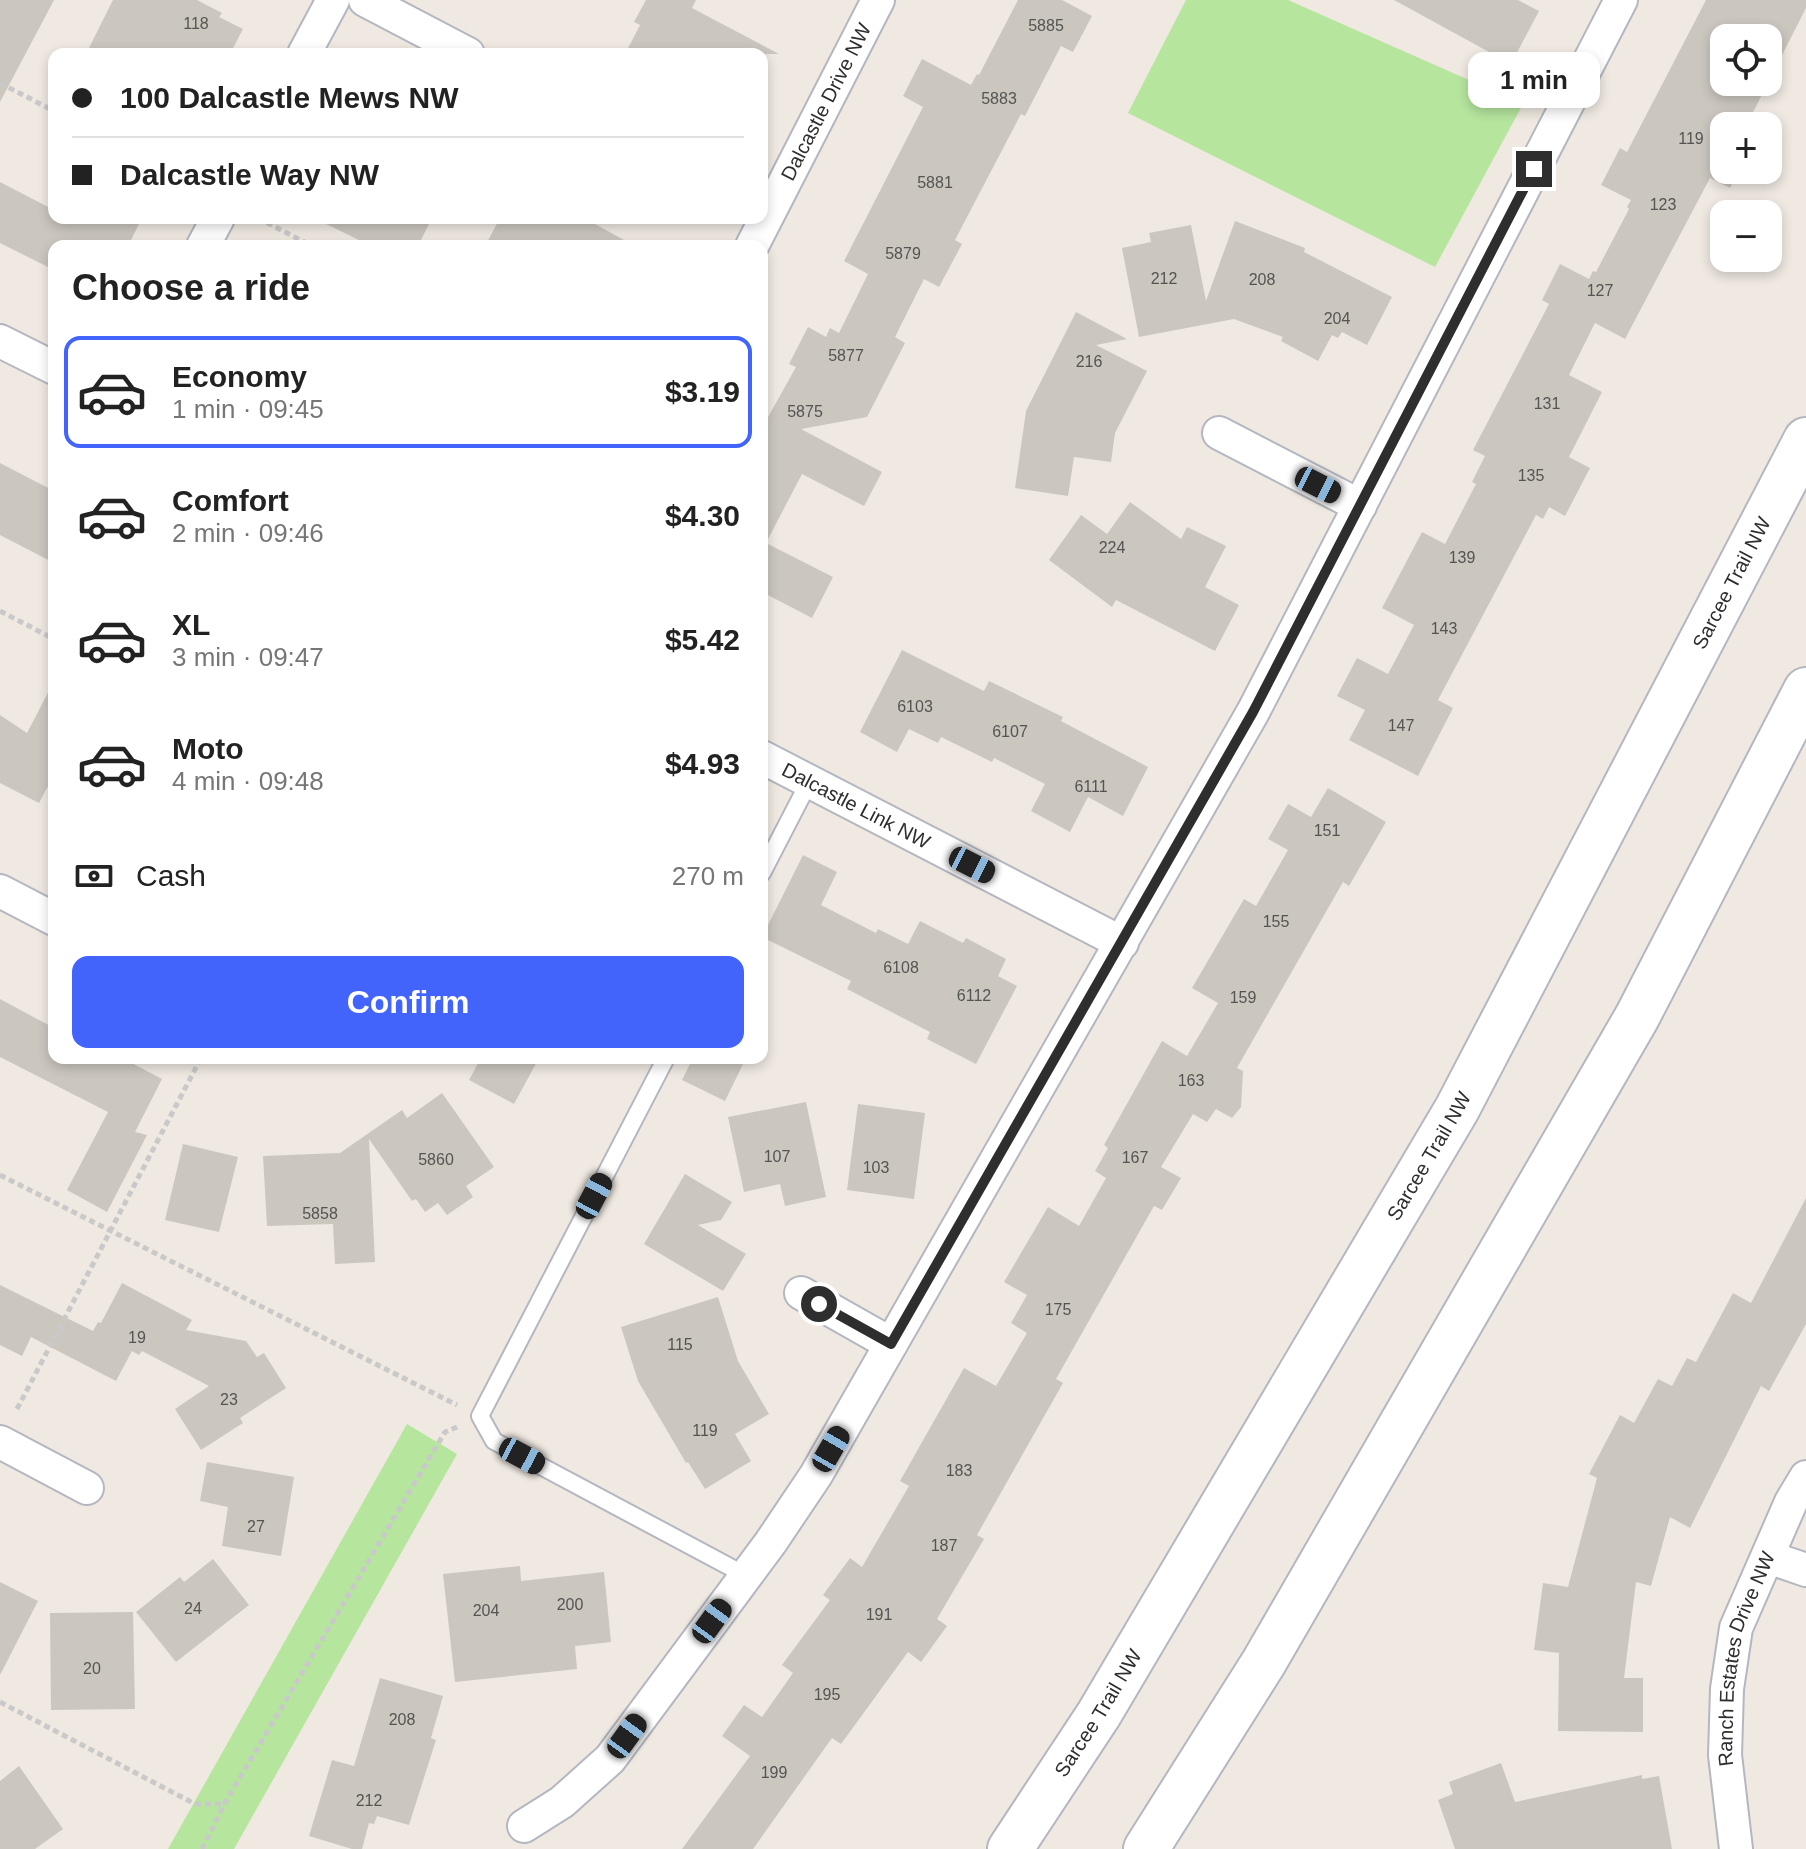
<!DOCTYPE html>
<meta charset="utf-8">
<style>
:root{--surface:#fff;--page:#f6f6f6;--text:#222;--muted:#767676;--line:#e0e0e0;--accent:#4264fb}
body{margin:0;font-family:Arial,sans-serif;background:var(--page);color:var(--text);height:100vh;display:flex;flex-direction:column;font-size:30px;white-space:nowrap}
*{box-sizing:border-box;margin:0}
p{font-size:26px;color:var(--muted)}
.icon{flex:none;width:44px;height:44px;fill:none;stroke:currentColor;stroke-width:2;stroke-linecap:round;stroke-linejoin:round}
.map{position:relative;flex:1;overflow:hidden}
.sheet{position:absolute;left:48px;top:240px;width:720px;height:824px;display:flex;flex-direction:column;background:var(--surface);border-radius:16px;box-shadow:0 4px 12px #0003}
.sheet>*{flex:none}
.banner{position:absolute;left:48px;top:48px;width:720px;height:176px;border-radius:16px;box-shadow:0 4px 12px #0003;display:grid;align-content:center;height:176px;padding:0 24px;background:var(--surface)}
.fabs{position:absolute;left:1710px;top:24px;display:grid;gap:16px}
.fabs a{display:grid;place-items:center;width:72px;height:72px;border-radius:16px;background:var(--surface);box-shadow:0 4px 12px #0003;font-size:40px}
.end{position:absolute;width:36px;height:36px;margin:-18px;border:10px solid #2e2e2e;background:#fff;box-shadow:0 0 0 4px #fff}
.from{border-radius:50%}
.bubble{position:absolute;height:56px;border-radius:16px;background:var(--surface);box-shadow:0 4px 12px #0003;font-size:26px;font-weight:600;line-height:56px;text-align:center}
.car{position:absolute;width:24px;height:48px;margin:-24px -12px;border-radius:10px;box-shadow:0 0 6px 2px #0007;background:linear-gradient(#222 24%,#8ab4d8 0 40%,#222 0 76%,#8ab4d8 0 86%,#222 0)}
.banner b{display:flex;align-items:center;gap:28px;height:76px;font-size:30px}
.banner b+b{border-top:2px solid var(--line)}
.banner i{width:20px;height:20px;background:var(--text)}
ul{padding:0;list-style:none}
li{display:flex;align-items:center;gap:24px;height:112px;margin:0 16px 12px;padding:0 8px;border:4px solid transparent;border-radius:16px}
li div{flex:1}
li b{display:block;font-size:30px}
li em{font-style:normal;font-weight:600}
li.selected{border-color:var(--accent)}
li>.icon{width:72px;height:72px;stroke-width:1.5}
h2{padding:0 24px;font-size:36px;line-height:96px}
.pay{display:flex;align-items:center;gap:20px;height:88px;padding:0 24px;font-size:30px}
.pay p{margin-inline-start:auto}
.button{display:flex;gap:16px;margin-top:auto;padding:16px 24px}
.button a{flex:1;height:92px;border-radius:16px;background:var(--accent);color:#fff;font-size:32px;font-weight:600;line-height:92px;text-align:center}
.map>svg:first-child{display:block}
.green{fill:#b6e59e}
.building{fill:#cbc7bf;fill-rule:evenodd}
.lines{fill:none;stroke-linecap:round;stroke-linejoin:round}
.lane-casing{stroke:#b4b7c1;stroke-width:20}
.street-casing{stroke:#b4b7c1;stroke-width:36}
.secondary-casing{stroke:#b4b7c1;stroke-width:48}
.path{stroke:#c9c9c9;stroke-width:5;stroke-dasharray:6 4;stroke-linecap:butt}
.lane{stroke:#fff;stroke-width:16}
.street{stroke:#fff;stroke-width:32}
.secondary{stroke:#fff;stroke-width:44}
.route{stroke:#2e2e2e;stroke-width:10}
.labels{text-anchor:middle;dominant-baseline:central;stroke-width:6;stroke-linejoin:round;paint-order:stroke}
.number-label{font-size:16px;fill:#555452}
.street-label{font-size:20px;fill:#2e2e2e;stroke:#fff}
</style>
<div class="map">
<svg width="1806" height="1849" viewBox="0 0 1806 1849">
<rect width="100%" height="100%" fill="#efe9e1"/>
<!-- green -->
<path class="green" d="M1186 0H1288L1523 104 1435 267 1128 113Z
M407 1424 457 1454 234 1849H168Z"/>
<!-- building -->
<path class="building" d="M0 0H54L0 102Z
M113 0H197L222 13 219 17 243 29 230 54H86Z
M646 0H696L692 8 779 54H625L640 25 634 22Z
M1018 0H1062L1092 16 1073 52 1061 46 1025 116 1021 114 955 240 962 244 939 287 924 279 895 337 905 343 867 417 801 429 882 472 864 506 802 474 766 543 833 577 812 618 762 592V428L796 367 789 364 808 327 826 337 830 328 839 333 868 274 844 261 923 107 903 96 922 59 971 85 977 74 979 75Z
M1394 0H1518L1539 11 1511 64Z
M1706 0H1806V8L1746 126H1724V170H1739L1730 188 1710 178 1625 339 1595 323 1569 375 1602 392 1569 457 1590 468 1565 516 1549 507 1543 519 1536 515 1438 700 1453 708 1418 776 1349 740 1365 710 1337 696 1357 658 1388 674 1414 625 1382 608 1422 532 1445 544 1476 484 1472 482 1485 456 1473 450 1549 304 1542 300 1560 264 1589 279 1593 271 1596 272 1629 209 1627 207 1631 200 1601 185 1620 148 1627 152ZM1724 38H1768V82H1724Z
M0 182 54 210V218H142L128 246H54V270L0 243Z
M314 218H432L418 246H371Z
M500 218H584L635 246H485Z
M1235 221 1305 248 1304 252 1392 297 1367 345 1342 332 1338 338 1332 335 1318 361 1281 341 1283 337 1234 319 1139 337 1122 248 1151 242 1149 233 1191 225 1206 301Z
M1076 312 1127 339 1096 345 1147 371 1115 433 1111 462 1074 457 1068 496 1015 488 1026 411Z
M0 463 54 491V563L0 535Z
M1130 502 1181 539 1187 527 1226 546 1205 587 1239 605 1215 651 1116 600 1112 607 1049 560 1081 515 1107 534Z
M902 650 984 691 989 681 1063 717 1061 721 1148 767 1123 816 1088 797 1070 832 1031 811 1045 784 994 758 992 762 941 737 938 743 909 729 897 752 860 732Z
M54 681V775L39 803 0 783V715L27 733Z
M1328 788 1386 822 1349 886 1343 882 1237 1068 1243 1071 1241 1107 1232 1118 1216 1109 1207 1122 1193 1114 1161 1167 1181 1178 1162 1210 1154 1206 1056 1379 1063 1383 977 1535 984 1539 937 1619 947 1626 921 1662 908 1652 841 1744 832 1738 753 1849H682L750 1756 722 1736 744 1705 762 1717 793 1673 782 1665 830 1600 823 1595 850 1558 862 1567 909 1486 900 1481 964 1368 996 1386 1027 1333 1011 1323 1027 1295 1004 1282 1048 1207 1079 1226 1106 1178 1095 1171 1108 1148 1104 1145 1162 1041 1187 1056 1218 1003 1192 988 1244 899 1256 906 1288 850 1268 839 1288 804 1311 817Z
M803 855 837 872 821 905 876 933 878 929 908 944 920 921 963 943 966 938 1006 959 998 976 1017 986 976 1064 927 1039 930 1032 847 989 851 981 762 937Z
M0 999 54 1028V1058H122L162 1079 135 1132 147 1135 107 1212 67 1190 108 1112 0 1057Z
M481 1058H539L514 1104 469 1080Z
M693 1058H746L725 1101 682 1080Z
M442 1093 494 1167 466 1186 473 1197 447 1215 438 1203 425 1212 416 1199 412 1201 369 1139 375 1262 335 1264 333 1224 267 1226 263 1156 340 1153 402 1110 407 1118Z
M806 1102 826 1197 785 1206 780 1184 744 1192 728 1117Z
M858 1104 925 1113 914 1199 847 1190Z
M183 1144 238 1157 219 1232 165 1220Z
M685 1174 732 1202 721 1220 698 1225 746 1254 723 1291 644 1244Z
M1806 1198V1324L1769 1391 1761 1386 1690 1528 1670 1517 1651 1586 1636 1582 1624 1678H1643V1732L1558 1731 1559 1653 1534 1650 1543 1583 1568 1587 1597 1478 1589 1474 1620 1415 1634 1423 1658 1379 1672 1386 1687 1358 1696 1362 1733 1293 1751 1303Z
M122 1283 192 1320 186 1330 246 1341 257 1357 264 1353 286 1388 240 1418 243 1423 201 1450 175 1409 209 1386 142 1351 139 1355 132 1351 116 1381 31 1337 22 1356 0 1345V1285L93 1331 98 1322 101 1323Z
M718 1297 738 1361 769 1414 735 1434 751 1461 705 1489 688 1462 686 1463 638 1381 621 1327Z
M207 1462 294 1477 281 1556 222 1546 228 1507 200 1501Z
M213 1559 249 1605 176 1662 136 1612 180 1577 184 1582Z
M520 1566 521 1581 604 1572 611 1642 575 1646 577 1669 455 1682 443 1574Z
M0 1582 38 1601 0 1675Z
M133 1612 135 1709 51 1710 50 1613Z
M380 1678 443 1696 431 1738 436 1740 409 1825 377 1816 374 1824 369 1823 362 1849H352L309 1836 332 1760 354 1766Z
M1501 1763 1515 1802 1642 1775V1779L1659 1776 1672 1849H1455L1438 1800 1453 1794 1449 1782Z
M19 1766 63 1829 35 1849H0V1781Z"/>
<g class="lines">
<!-- lane casing -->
<g class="lane-casing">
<path id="lane" d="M762 873 809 782
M666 1058 480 1416 494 1441 745 1575"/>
</g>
<!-- street casing -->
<g class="street-casing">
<g id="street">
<path d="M365 0 468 54"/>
<path d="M304 54 333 0"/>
<path d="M203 246 218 218"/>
<path id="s1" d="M752 246 878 0"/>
<path d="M0 341 54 368"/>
<path d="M1219 433 1360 506"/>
<path id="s2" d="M762 757 1122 943"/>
<path d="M0 891 54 919"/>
<path d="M801 1293 891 1344"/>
<path d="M0 1442 87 1488"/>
<path d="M1768 1557 1806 1570"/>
<path d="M524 1826 562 1802 610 1759 771 1542 816 1475 1253 712 1621 0"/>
<path id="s3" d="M1736 1849 1725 1755 1727 1689 1736 1628 1791 1502 1806 1477"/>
</g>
</g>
<!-- secondary casing -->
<g class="secondary-casing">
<g id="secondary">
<path id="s4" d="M1010 1849 1099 1714 1457 1109 1806 440"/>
<path d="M1146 1849 1264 1662 1637 1017 1806 690"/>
</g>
</g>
<!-- path -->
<path class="path" d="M0 83 54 111
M258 218 312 246
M0 611 54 639
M0 1175 457 1405
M17 1409 201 1058
M0 1702 195 1804H224
M202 1849 225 1803 445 1432 457 1427"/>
<!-- lane -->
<use href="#lane" class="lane"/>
<!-- street -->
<use href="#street" class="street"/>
<!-- secondary -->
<use href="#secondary" class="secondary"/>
</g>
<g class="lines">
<!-- route -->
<path class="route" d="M819 1304 891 1344 1253 712 1534 169"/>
</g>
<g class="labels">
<!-- number labels -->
<g class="number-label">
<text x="196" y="23">118</text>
<text x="1046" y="25">5885</text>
<text x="999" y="98">5883</text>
<text x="1691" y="138">119</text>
<text x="935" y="182">5881</text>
<text x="1663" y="204">123</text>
<text x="903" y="253">5879</text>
<text x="1164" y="278">212</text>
<text x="1262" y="279">208</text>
<text x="1600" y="290">127</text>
<text x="1337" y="318">204</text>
<text x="846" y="355">5877</text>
<text x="1089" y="361">216</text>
<text x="1547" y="403">131</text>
<text x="805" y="411">5875</text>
<text x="1531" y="475">135</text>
<text x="1112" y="547">224</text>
<text x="1462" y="557">139</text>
<text x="1444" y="628">143</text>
<text x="915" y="706">6103</text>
<text x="1401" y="725">147</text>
<text x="1010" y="731">6107</text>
<text x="1091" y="786">6111</text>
<text x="1327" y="830">151</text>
<text x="1276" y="921">155</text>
<text x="901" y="967">6108</text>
<text x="974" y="995">6112</text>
<text x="1243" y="997">159</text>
<text x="1191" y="1080">163</text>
<text x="777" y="1156">107</text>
<text x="1135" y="1157">167</text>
<text x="436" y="1159">5860</text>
<text x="876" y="1167">103</text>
<text x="320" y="1213">5858</text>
<text x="1058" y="1309">175</text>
<text x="137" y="1337">19</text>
<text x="680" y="1344">115</text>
<text x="229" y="1399">23</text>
<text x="705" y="1430">119</text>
<text x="959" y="1470">183</text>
<text x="256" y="1526">27</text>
<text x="944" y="1545">187</text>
<text x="570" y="1604">200</text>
<text x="193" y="1608">24</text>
<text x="486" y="1610">204</text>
<text x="879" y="1614">191</text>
<text x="92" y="1668">20</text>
<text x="827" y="1694">195</text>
<text x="402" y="1719">208</text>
<text x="774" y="1772">199</text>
<text x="369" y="1800">212</text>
</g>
<!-- street labels -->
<g class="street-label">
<text stroke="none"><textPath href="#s1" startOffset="162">Dalcastle Drive NW</textPath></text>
<text stroke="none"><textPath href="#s4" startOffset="1458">Sarcee Trail NW</textPath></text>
<text stroke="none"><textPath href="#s2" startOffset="106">Dalcastle Link NW</textPath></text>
<text stroke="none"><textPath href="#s4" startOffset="810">Sarcee Trail NW</textPath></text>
<text stroke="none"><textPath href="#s3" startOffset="194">Ranch Estates Drive NW</textPath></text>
<text stroke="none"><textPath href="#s4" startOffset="162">Sarcee Trail NW</textPath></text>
</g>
</g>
</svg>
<div class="fabs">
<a><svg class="icon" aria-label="locate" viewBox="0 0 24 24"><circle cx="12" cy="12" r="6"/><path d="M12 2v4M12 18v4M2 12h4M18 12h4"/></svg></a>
<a>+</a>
<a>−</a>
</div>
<i class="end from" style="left:819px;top:1304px"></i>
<i class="end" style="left:1534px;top:169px"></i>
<div class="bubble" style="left:1468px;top:52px;width:132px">1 min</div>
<i class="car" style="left:1318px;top:485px;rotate:117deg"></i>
<i class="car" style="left:972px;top:865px;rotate:117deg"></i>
<i class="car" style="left:594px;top:1196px;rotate:28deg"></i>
<i class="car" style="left:831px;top:1449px;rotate:30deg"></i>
<i class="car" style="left:522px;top:1456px;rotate:118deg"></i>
<i class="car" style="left:712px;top:1621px;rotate:36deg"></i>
<i class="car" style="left:627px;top:1736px;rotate:36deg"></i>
<div class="banner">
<b><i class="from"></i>100 Dalcastle Mews NW</b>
<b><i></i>Dalcastle Way NW</b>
</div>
<section class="sheet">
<h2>Choose a ride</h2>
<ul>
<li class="selected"><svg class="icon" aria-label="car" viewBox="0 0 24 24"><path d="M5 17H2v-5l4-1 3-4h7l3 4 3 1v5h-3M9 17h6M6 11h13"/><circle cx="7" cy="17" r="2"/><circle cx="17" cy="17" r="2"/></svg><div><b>Economy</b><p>1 min · 09:45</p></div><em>$3.19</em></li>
<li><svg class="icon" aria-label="car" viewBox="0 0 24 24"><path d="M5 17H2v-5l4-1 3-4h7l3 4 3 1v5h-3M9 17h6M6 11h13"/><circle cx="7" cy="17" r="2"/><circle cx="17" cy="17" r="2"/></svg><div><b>Comfort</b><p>2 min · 09:46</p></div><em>$4.30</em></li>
<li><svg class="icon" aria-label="car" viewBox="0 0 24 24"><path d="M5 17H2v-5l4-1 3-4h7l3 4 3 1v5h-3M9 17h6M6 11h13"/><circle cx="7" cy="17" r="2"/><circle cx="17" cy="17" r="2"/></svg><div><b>XL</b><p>3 min · 09:47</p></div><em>$5.42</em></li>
<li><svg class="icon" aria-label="car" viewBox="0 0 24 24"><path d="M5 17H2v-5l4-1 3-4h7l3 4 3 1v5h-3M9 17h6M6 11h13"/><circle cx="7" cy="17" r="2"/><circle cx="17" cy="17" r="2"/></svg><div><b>Moto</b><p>4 min · 09:48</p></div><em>$4.93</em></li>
</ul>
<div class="pay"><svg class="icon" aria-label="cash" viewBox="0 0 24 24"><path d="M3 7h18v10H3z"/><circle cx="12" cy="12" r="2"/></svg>Cash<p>270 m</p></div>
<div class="button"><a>Confirm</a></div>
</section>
</div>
